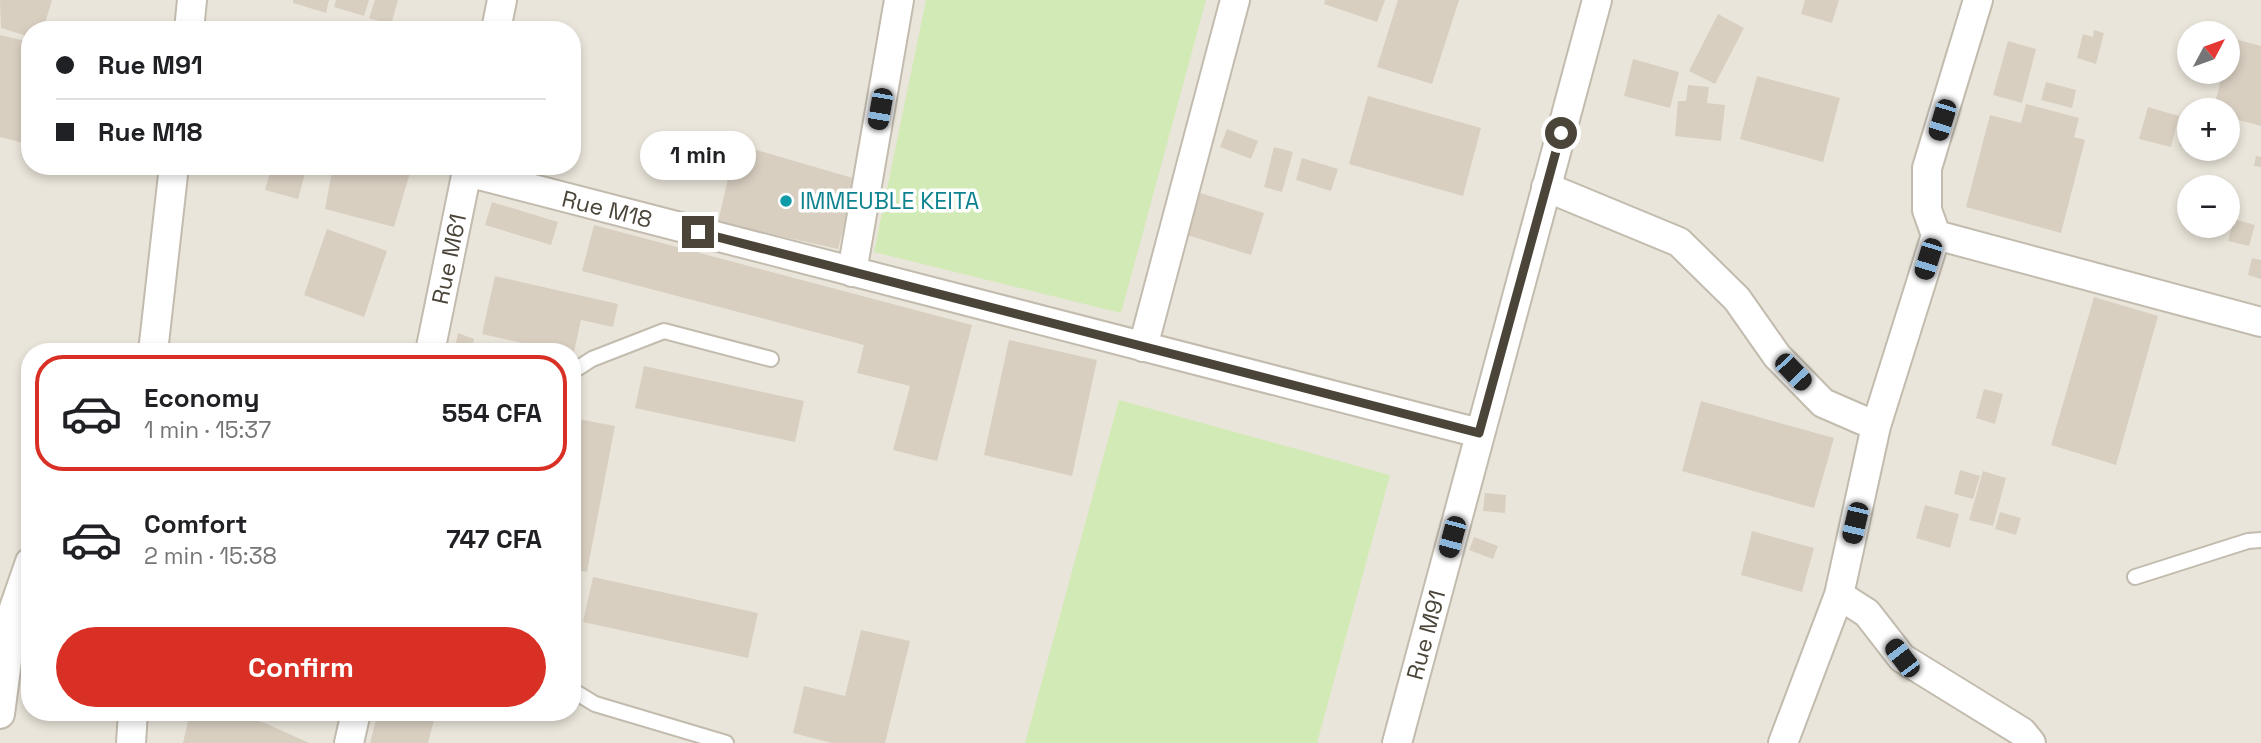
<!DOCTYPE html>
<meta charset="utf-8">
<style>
:root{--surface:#fff;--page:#f6f6f6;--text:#202124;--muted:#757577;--line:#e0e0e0;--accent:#d93025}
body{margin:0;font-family:"Space Grotesk",sans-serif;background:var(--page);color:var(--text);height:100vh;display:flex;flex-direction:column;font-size:26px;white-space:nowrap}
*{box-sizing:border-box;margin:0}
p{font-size:23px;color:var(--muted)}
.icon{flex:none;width:38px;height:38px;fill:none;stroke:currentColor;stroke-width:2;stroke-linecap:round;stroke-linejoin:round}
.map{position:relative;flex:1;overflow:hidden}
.details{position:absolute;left:21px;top:343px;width:560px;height:378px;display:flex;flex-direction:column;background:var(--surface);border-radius:28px;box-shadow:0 4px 10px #0003}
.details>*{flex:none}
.guide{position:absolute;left:21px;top:21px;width:560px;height:154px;border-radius:28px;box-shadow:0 4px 10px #0003;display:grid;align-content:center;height:154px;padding:0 35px;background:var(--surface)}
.needle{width:46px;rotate:49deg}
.controls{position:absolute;left:2177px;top:21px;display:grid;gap:14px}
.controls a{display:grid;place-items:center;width:63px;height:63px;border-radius:50%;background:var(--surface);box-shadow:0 4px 10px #0003;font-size:35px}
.end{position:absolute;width:32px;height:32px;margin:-16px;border:9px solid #4b4439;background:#fff;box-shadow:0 0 0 4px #fff}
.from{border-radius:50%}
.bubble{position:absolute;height:49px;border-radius:24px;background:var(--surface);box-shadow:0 4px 10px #0003;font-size:23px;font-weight:700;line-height:49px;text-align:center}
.car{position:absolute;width:21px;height:42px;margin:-21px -10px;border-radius:9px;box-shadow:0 0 5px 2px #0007;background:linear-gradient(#222 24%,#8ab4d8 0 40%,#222 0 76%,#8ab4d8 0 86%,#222 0)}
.guide b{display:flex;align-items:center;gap:24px;height:66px;font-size:26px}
.guide b+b{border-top:2px solid var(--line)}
.guide i{width:18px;height:18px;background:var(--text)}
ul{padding:12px 0 0;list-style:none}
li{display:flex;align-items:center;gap:21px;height:116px;margin:0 14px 10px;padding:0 21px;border:4px solid transparent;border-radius:28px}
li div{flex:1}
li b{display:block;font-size:26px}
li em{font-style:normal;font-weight:700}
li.current{border-color:var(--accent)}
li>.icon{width:63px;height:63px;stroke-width:1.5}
.primary-button{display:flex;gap:14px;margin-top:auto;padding:14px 35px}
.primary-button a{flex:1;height:80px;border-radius:42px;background:var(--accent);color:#fff;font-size:28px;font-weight:700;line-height:80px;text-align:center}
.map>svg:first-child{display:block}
.residential{fill:#eae5da;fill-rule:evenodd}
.green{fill:#d2eab5}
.building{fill:#d8cfc1}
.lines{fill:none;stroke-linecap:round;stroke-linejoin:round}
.lane-casing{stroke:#c2bbae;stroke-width:18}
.street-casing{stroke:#c2bbae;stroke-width:32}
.lane{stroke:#fff;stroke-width:14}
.street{stroke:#fff;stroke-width:28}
.route{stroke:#4b4439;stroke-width:9}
.culture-dot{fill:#0f9aa8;stroke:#fff;stroke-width:2.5}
.labels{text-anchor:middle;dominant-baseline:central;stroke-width:7;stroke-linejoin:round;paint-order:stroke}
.culture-label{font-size:23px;fill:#0d838f;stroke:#fff;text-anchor:start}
.street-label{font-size:23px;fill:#4b4439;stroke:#fff}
</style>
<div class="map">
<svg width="2261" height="743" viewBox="0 0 2261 743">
<rect width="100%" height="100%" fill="#f6f3ec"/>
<!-- residential -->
<path class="residential" d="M0 0H2261V743H0ZM30 30H572V166H30ZM2189 33H2228V72H2189ZM2189 110H2228V149H2189ZM2189 187H2228V226H2189ZM30 352H572V712H30Z"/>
<!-- green -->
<path class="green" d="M926 0H1206L1121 313 874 252Z
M1119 400 1390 475 1317 743H1025Z"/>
<!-- building -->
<path class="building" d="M0 0H52L43 30H30V37L1 28Z
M293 0H329L326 13 293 3Z
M336 0H369L364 16 334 7Z
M375 0H398L391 25 369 18Z
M1325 0H1385L1377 22 1324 4Z
M1398 0H1459L1432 84 1377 67Z
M1805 0H1839L1832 23 1801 14Z
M1718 14 1744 28 1715 84 1689 71Z
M2094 30 2104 33 2096 64 2077 58 2083 34 2093 37Z
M0 35 30 42V116L23 143 0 137Z
M2231 38 2261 46V126L2228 117V110H2213L2223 72H2228V52Z
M2008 41 2036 49 2022 103 1993 95Z
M1633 59 1679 72 1670 108 1624 96Z
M1757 76 1840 98 1823 162 1740 139Z
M2046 82 2076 90 2072 108 2041 100Z
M1688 85 1709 87 1707 103 1725 105 1721 141 1675 136 1678 101H1686Z
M1368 96 1481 128 1463 196 1349 164Z
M2026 104 2079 118 2074 137 2085 140 2061 233 1966 207 1990 115 2021 123Z
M2148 107 2179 116 2171 147 2139 139Z
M2186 121H2189V148L2180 146Z
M1227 129 1258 141 1251 159 1220 147Z
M736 144 856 179 838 249 718 222Z
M1274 147 1293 152 1282 192 1264 187Z
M2256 156 2261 157V167L2254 166Z
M1302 158 1338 169 1331 191 1296 180Z
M272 166H307L298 199 265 190Z
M333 166H412L394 227 325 209Z
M1197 192 1264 213 1251 255 1184 234Z
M492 202 558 222 551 245 485 225Z
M2234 219 2255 225 2249 246 2228 241Z
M594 225 972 325 937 461 893 450 910 386 857 373 864 345 582 271Z
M327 229 387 251 364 317 304 295Z
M2252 258 2261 260V279L2248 275Z
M495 276 618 304 613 327 581 320 574 352H562L482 334Z
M2094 297 2158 316 2116 465 2051 445Z
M458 333 474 339 471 352H454Z
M1009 340 1097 360 1072 476 984 455Z
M644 366 804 401 795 442 635 408Z
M1984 389 2003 394 1995 424 1976 418Z
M1701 401 1834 438 1814 508 1682 471Z
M573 418 615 426 587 572 572 569Z
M1960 470 1980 476 1973 499 1954 494Z
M1983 471 2006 478 1993 526 1969 520Z
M1485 493 1506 495 1505 513 1483 511Z
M1925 505 1959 514 1950 548 1916 538Z
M2000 512 2021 518 2016 535 1995 529Z
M1752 531 1814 548 1802 592 1741 575Z
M1474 537 1498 546 1493 559 1469 550Z
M593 577 758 613 748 658 583 622Z
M861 630 910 641 885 743H832L793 733 804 686 845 696Z
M190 712H227L265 723 309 743H183Z
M378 712H436L428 743H370Z"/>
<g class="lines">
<!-- lane casing -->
<g class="lane-casing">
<path id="lane" d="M572 372 592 359 664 331 771 359
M2135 577 2248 541 2261 540
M572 690 595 704 726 743"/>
</g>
<!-- street casing -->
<g class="street-casing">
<path id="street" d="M1978 0 1927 168V210L1936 235 2261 322
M189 30 192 0
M496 30 502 0
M467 172 1479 433
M1546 187 1679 242 1737 299 1777 356 1823 403 1876 426
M1936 235 1876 426 1839 595 1867 613 1902 658 2022 732 2031 743
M852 272 899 0
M1143 347 1235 0
M153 352 174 166
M430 352 468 166
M0 714 14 608 30 562
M131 743 133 712
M349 743 356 712
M1397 743 1597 0
M1783 743 1839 595"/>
</g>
<!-- lane -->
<use href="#lane" class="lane"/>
<!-- street -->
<use href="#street" class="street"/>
</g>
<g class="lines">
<!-- route -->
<path class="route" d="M698 232 1479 433 1561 133"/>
</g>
<!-- markers -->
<circle class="culture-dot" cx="786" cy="201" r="7"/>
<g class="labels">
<!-- culture labels -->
<g class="culture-label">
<text x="800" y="201">IMMEUBLE KEITA</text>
</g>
<!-- street labels -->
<g class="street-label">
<text transform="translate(607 209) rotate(14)">Rue M18</text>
<text transform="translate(449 259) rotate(-78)">Rue M61</text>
<text transform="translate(1426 635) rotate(-75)">Rue M91</text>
</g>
</g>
</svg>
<div class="controls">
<a><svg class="needle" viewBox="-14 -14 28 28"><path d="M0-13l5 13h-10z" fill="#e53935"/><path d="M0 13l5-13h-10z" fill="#757577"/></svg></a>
<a>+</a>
<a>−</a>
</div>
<i class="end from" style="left:1561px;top:133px"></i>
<i class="end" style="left:698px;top:232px"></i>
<div class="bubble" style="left:640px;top:131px;width:116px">1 min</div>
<i class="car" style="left:880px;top:109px;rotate:190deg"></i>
<i class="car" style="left:1942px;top:120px;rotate:197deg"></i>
<i class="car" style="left:1928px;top:259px;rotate:197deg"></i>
<i class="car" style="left:1793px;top:372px;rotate:136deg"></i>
<i class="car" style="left:1855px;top:523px;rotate:193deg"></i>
<i class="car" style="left:1452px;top:537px;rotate:195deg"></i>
<i class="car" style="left:1902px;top:658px;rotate:323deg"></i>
<div class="guide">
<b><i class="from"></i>Rue M91</b>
<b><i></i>Rue M18</b>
</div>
<section class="details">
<ul>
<li class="current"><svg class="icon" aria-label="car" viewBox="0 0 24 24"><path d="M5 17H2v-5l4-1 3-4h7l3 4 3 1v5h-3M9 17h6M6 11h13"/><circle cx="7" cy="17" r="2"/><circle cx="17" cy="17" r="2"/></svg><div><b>Economy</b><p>1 min · 15:37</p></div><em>554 CFA</em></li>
<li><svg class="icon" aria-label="car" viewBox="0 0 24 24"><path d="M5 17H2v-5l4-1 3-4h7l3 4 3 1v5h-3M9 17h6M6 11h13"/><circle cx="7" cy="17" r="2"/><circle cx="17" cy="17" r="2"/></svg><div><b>Comfort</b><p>2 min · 15:38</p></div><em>747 CFA</em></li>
</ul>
<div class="primary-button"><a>Confirm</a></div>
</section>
</div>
